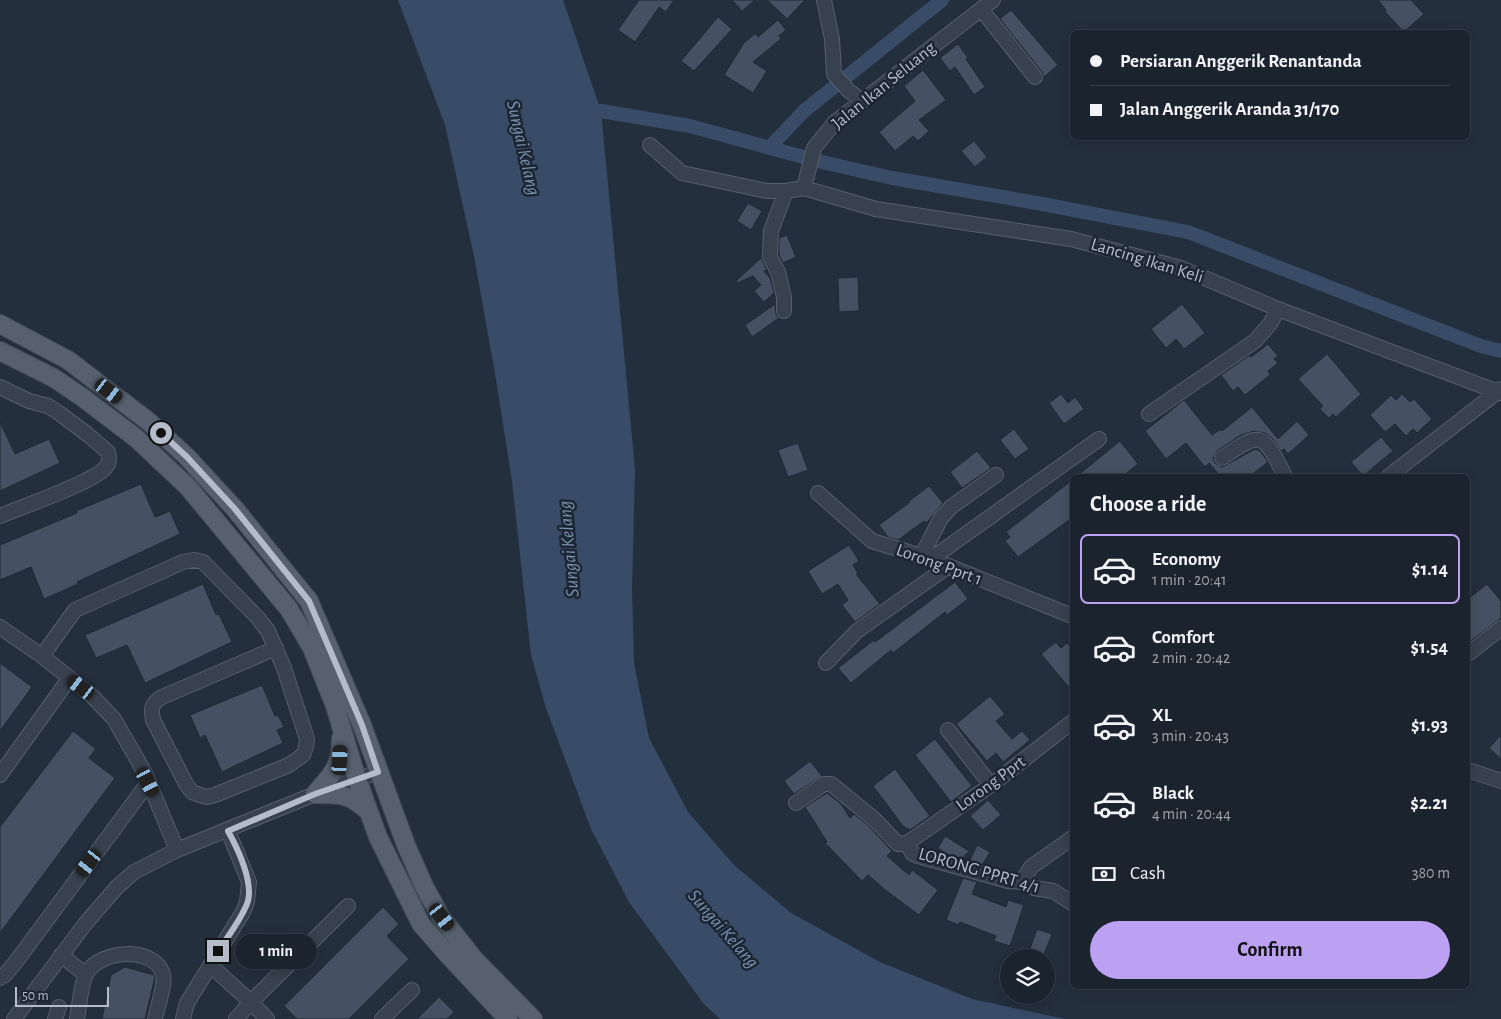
<!DOCTYPE html>
<meta charset="utf-8">
<style>
:root{--surface:#1b232e;--page:#242b36;--text:#f1f3f6;--muted:#a0a4aa;--line:#39404a;--accent:#bca0f2}
body{margin:0;font-family:"Alegreya Sans",sans-serif;background:var(--page);color:var(--text);height:100vh;display:flex;flex-direction:column;font-size:19px;white-space:nowrap}
*{box-sizing:border-box;margin:0}
p{font-size:16px;color:var(--muted)}
.icon{flex:none;width:28px;height:28px;fill:none;stroke:currentColor;stroke-width:2;stroke-linecap:round;stroke-linejoin:round}
.map{position:relative;flex:1;overflow:hidden}
.panel{position:absolute;left:1070px;top:474px;width:400px;height:515px;display:flex;flex-direction:column;background:var(--surface);border-radius:8px;box-shadow:0 2px 12px #0003,0 0 0 1px var(--line)}
.panel>*{flex:none}
.top-card{position:absolute;left:1070px;top:30px;width:400px;height:110px;border-radius:8px;box-shadow:0 2px 12px #0003,0 0 0 1px var(--line);display:grid;align-content:center;height:110px;padding:0 20px;background:var(--surface)}
.controls{position:absolute;left:1000px;top:949px;display:grid;gap:10px}
.controls a{display:grid;place-items:center;width:55px;height:55px;border-radius:50%;background:var(--surface);box-shadow:0 2px 12px #0003,0 0 0 1px var(--line);font-size:25px}
.scale{position:absolute;left:15px;bottom:12px;width:94px;box-sizing:border-box;padding-left:5px;border:2px solid #b4bcc9;border-top:0;font-size:14px;line-height:18px;white-space:nowrap;color:#b4bcc9;-webkit-text-stroke:4px #1d2633;paint-order:stroke}
.end{position:absolute;width:22px;height:22px;margin:-11px;border:6px solid #b4bcc9;background:#111;box-shadow:0 0 0 2px #111}
.from{border-radius:50%}
.bubble{position:absolute;height:35px;border-radius:18px;background:var(--surface);box-shadow:0 2px 12px #0003,0 0 0 1px var(--line);font-size:16px;font-weight:600;line-height:35px;text-align:center}
.car{position:absolute;width:15px;height:30px;margin:-15px -8px;border-radius:6px;box-shadow:0 0 4px 1px #0007;background:linear-gradient(#222 24%,#8ab4d8 0 40%,#222 0 76%,#8ab4d8 0 86%,#222 0)}
.top-card b{display:flex;align-items:center;gap:18px;height:48px;font-size:19px}
.top-card b+b{border-top:1px solid var(--line)}
.top-card i{width:12px;height:12px;background:var(--text)}
ul{padding:0;list-style:none}
li{display:flex;align-items:center;gap:15px;height:70px;margin:0 10px 8px;padding:0 10px;border:2px solid transparent;border-radius:8px}
li div{flex:1}
li b{display:block;font-size:19px}
li em{font-style:normal;font-weight:600}
li.current{border-color:var(--accent)}
li>.icon{width:45px;height:45px;stroke-width:1.5}
h2{padding:0 20px;font-size:22px;line-height:60px}
.pay{display:flex;align-items:center;gap:12px;height:55px;padding:0 20px;font-size:19px}
.pay p{margin-inline-start:auto}
.action{display:flex;gap:10px;margin-top:auto;padding:10px 20px}
.action a{flex:1;height:58px;border-radius:30px;background:var(--accent);color:#111;font-size:20px;font-weight:600;line-height:58px;text-align:center}
.map>svg:first-child{display:block}
.water{fill:#394c67}
.lines{fill:none;stroke-linecap:round;stroke-linejoin:round}
.canal{stroke:#394c67;stroke-width:14}
.building{fill:#455162;stroke:#1f2835}
.minor-casing{stroke:#565f6c;stroke-width:16}
.major-casing{stroke:#414a57;stroke-width:20}
.minor{stroke:#38414e;stroke-width:14}
.major{stroke:#56606e;stroke-width:18}
.route{stroke:#b4bcc9;stroke-width:6}
.labels{text-anchor:middle;dominant-baseline:central;stroke-width:5;stroke-linejoin:round;paint-order:stroke}
.street-label{font-size:18px;fill:#b4bcc9;stroke:#1d2633}
.water-label{font-size:19px;font-style:italic;fill:#7c92b1;stroke:#1d2633}
</style>
<div class="map">
<svg width="1501" height="1019" viewBox="0 0 1501 1019">
<rect width="100%" height="100%" fill="#242f3e"/>
<!-- water -->
<path class="water" d="M398 0H563L601 111 635 469 632 589 634 663 649 738 688 812 734 865 791 913 880 962 972 999 1065 1019H720L704 1004 629 902 591 829 546 708 531 655 512 481 495 373 474 256 445 125Z"/>
<g class="lines">
<!-- canal -->
<path class="canal" d="M584 113 601 111 690 126 822 162 892 178 1037 203 1188 232 1481 346 1501 351
M769 148 804 111 942 0"/>
</g>
<!-- building -->
<path class="building" d="M639 0H674L666 12 659 7 635 42 618 30Z
M732 0H755L742 11Z
M767 0H805L787 19Z
M1378 0H1411L1424 14 1404 32 1385 12 1386 10Z
M1011 10 1058 65 1044 77 1042 72 1000 19Z
M718 17 732 29 694 71 681 61Z
M778 20 786 30 779 36 781 39 753 62 767 71 753 93 724 75 744 43 756 33 758 37Z
M958 44 968 58 966 59 985 87 974 95 955 67 950 71 940 58Z
M923 70 946 100 919 120 929 131 918 141 913 136 895 151 879 132 915 101 904 86Z
M974 141 987 157 975 167 961 151Z
M748 203 762 211 751 230 737 221Z
M787 235 796 257 783 263 779 255V238Z
M761 258 767 270 764 271 770 278 774 293 764 302 754 291 761 285 753 276 737 283 736 281Z
M858 277 859 311 839 312 838 278Z
M775 304 776 315 779 318 752 337 745 325Z
M1182 304 1205 333 1184 349 1176 339 1166 348 1151 329Z
M1268 344 1278 356 1274 359 1278 363 1268 371 1270 375 1245 395 1238 387 1233 391 1221 375 1250 355 1251 357Z
M1327 354 1361 394 1336 417 1333 414 1329 418 1320 409 1323 406 1298 379Z
M1061 394 1068 403 1075 397 1084 409 1064 424 1049 403Z
M1402 394 1410 402 1414 399 1432 419 1417 433 1413 429 1406 436 1395 424 1385 432 1370 415 1391 395 1396 400Z
M1184 400 1212 435 1221 429 1222 431 1252 407 1278 439 1297 421 1309 435 1288 454 1284 449 1281 451 1273 439 1265 433 1254 431 1241 435 1217 451 1213 458 1215 463 1222 467 1226 465 1255 449 1260 451 1268 462 1250 476H1220L1209 463 1205 467 1186 443 1166 459 1145 431Z
M0 422 15 454 49 439 60 463 0 491Z
M1014 429 1029 449 1015 459 1000 440Z
M1381 437 1393 451 1363 476 1351 462Z
M1120 441 1138 464 1123 476H1077Z
M798 443 808 470 788 477 778 450Z
M977 451 991 468 962 488 950 472Z
M1072 480V518L1018 557 1005 541 1010 537 1006 532Z
M141 484 155 517 170 511 180 534 77 582 78 584 44 599 31 567 0 580V545L77 513 76 511Z
M929 486 943 503 930 519 926 523 924 521 898 540 888 537 879 525 910 502 909 501Z
M849 545 859 561 853 565 858 573 856 574 880 604 855 622 842 605 848 600 838 584 822 594 808 571Z
M955 582 968 599 947 615 945 612 893 653 891 650 851 683 838 668 874 640 875 642Z
M203 584 216 615 219 614 232 642 145 683 127 645 96 658 85 635Z
M1487 584 1501 601V618L1468 643V599Z
M1056 642 1061 648 1067 643 1072 649V691L1041 654Z
M0 663 32 687 0 731Z
M262 685 275 716 278 715 284 727 277 730 283 743 222 772 205 735 200 738 190 715Z
M990 696 1005 714 996 721 1012 739 1022 731 1030 740 1003 762 996 753 987 761 956 724Z
M73 731 96 749 89 758 115 778 0 933V827Z
M1501 735V759L1489 748Z
M935 739 972 786 951 802 915 755Z
M810 761 822 776 794 794 784 781Z
M895 769 930 816 910 830 903 826 873 786Z
M827 793 841 804 850 818 854 814 868 825 892 851 887 856 909 875 912 870 938 890 919 915 888 892 868 875 862 881 825 843 827 842 805 807Z
M988 800 1001 815 983 830 970 816Z
M945 836 969 851 962 859 950 856 938 848Z
M977 845 990 852 982 865 970 861Z
M963 878 977 882 972 894 1006 907 1008 900 1024 905 1010 946 994 941 996 936 960 922 959 925 946 920Z
M383 907 399 924 387 936 409 959 349 1019H297L284 1006Z
M1037 929 1052 934 1044 954 1030 949Z
M125 967 154 975 155 977 145 1019H102L111 975Z
M439 997 454 1012 447 1019H417Z"/>
<g class="lines">
<!-- minor casing -->
<g class="minor-casing">
<path id="minor" d="M824 0 832 39 834 74 848 90 862 101
M993 0 835 122 814 148 804 188 876 209 1071 239 1181 268 1278 309 1501 393
M981 9 1035 77
M650 145 682 173 767 191H786L804 188
M784 311V297L778 272 770 257 771 231 786 191
M0 387 29 401 48 406 59 413 87 434 108 452C109 458 110 462 106 467 95 482 21 507 0 516
M1149 414 1255 341 1270 324 1278 309
M1222 458C1262 430 1263 433 1285 476
M1389 476 1501 389
M818 493 872 541 931 559 1072 616
M921 557 941 518 951 507 996 475
M931 559 1099 439
M0 627 42 656 92 696 114 719 145 773 177 850
M1468 654 1501 628
M42 656 75 610 183 562 194 560 203 562 258 618 268 631 284 668 307 739 306 747 303 755 289 765 215 795 207 797 200 795 192 792 186 784 153 720C151 709 151 705 160 698L276 648
M826 663 857 631 947 567
M948 730 991 785
M1468 770 1501 781
M0 775 69 679
M796 803 824 784H831L874 819 898 844 907 843
M907 843 991 785 1072 722
M907 843 912 853 918 856 1008 881 1022 882 1034 888 1053 891 1072 903
M1022 882 1031 867 1072 838
M61 955 86 975
M210 965 251 1002 267 1019
M0 978 5 975 18 959 148 783
M14 1019 85 924 117 887 134 872 177 850 315 794 378 772
M55 1019 59 1007
M77 1019C79 1007 81 985 86 974 100 949 154 946 163 974 166 982 157 1009 155 1019
M183 1019 187 1003 243 912 247 902 249 882 228 831
M236 1019 251 1002 348 906
M382 1019 412 990"/>
</g>
<!-- major casing -->
<g class="major-casing">
<path id="major" d="M0 324 68 360 148 421 187 457 235 509 309 601 362 725 406 845 424 886 441 917 474 959 533 1019
M0 351 54 378 82 397 136 438 188 487 289 609 312 648 335 706 357 779 378 837 421 924 449 956 508 1019
M315 794C334 772 340 768 341 738
M315 794C341 794 350 794 369 812"/>
</g>
<!-- minor -->
<use href="#minor" class="minor"/>
<!-- major -->
<use href="#major" class="major"/>
</g>
<g class="lines">
<!-- route -->
<path class="route" d="M161 433 187 457 235 509 309 601 362 725 378 772 315 794 228 831C238 849 253 881 248 901 242 919 228 936 218 951"/>
</g>
<g class="labels">
<!-- street labels -->
<g class="street-label">
<text transform="translate(884 86) rotate(-39)">Jalan Ikan Seluang</text>
<text transform="translate(1147 261) rotate(17)">Lancing Ikan Keli</text>
<text transform="translate(939 565) rotate(20)">Lorong Pprt 1</text>
<text transform="translate(991 784) rotate(-36)">Lorong Pprt</text>
<text transform="translate(979 871) rotate(16)">LORONG PPRT 4/1</text>
</g>
<!-- water labels -->
<g class="water-label">
<text transform="translate(523 148) rotate(77)">Sungai Kelang</text>
<text transform="translate(569 549) rotate(-95)">Sungai Kelang</text>
<text transform="translate(723 929) rotate(49)">Sungai Kelang</text>
</g>
</g>
</svg>
<div class="controls">
<a><svg class="icon" aria-label="layers" viewBox="0 0 24 24"><path d="M12 4l9 5-9 5-9-5zM3 14l9 5 9-5"/></svg></a>
</div>
<div class="scale">50 m</div>
<i class="end from" style="left:161px;top:433px"></i>
<i class="end" style="left:218px;top:951px"></i>
<div class="bubble" style="left:235px;top:934px;width:82px">1 min</div>
<i class="car" style="left:109px;top:391px;rotate:128deg"></i>
<i class="car" style="left:81px;top:687px;rotate:307deg"></i>
<i class="car" style="left:340px;top:760px;rotate:3deg"></i>
<i class="car" style="left:148px;top:782px;rotate:152deg"></i>
<i class="car" style="left:89px;top:863px;rotate:217deg"></i>
<i class="car" style="left:442px;top:917px;rotate:142deg"></i>
<div class="top-card">
<b><i class="from"></i>Persiaran Anggerik Renantanda</b>
<b><i></i>Jalan Anggerik Aranda 31/170</b>
</div>
<section class="panel">
<h2>Choose a ride</h2>
<ul>
<li class="current"><svg class="icon" aria-label="car" viewBox="0 0 24 24"><path d="M5 17H2v-5l4-1 3-4h7l3 4 3 1v5h-3M9 17h6M6 11h13"/><circle cx="7" cy="17" r="2"/><circle cx="17" cy="17" r="2"/></svg><div><b>Economy</b><p>1 min · 20:41</p></div><em>$1.14</em></li>
<li><svg class="icon" aria-label="car" viewBox="0 0 24 24"><path d="M5 17H2v-5l4-1 3-4h7l3 4 3 1v5h-3M9 17h6M6 11h13"/><circle cx="7" cy="17" r="2"/><circle cx="17" cy="17" r="2"/></svg><div><b>Comfort</b><p>2 min · 20:42</p></div><em>$1.54</em></li>
<li><svg class="icon" aria-label="car" viewBox="0 0 24 24"><path d="M5 17H2v-5l4-1 3-4h7l3 4 3 1v5h-3M9 17h6M6 11h13"/><circle cx="7" cy="17" r="2"/><circle cx="17" cy="17" r="2"/></svg><div><b>XL</b><p>3 min · 20:43</p></div><em>$1.93</em></li>
<li><svg class="icon" aria-label="car" viewBox="0 0 24 24"><path d="M5 17H2v-5l4-1 3-4h7l3 4 3 1v5h-3M9 17h6M6 11h13"/><circle cx="7" cy="17" r="2"/><circle cx="17" cy="17" r="2"/></svg><div><b>Black</b><p>4 min · 20:44</p></div><em>$2.21</em></li>
</ul>
<div class="pay"><svg class="icon" aria-label="cash" viewBox="0 0 24 24"><path d="M3 7h18v10H3z"/><circle cx="12" cy="12" r="2"/></svg>Cash<p>380 m</p></div>
<div class="action"><a>Confirm</a></div>
</section>
</div>
